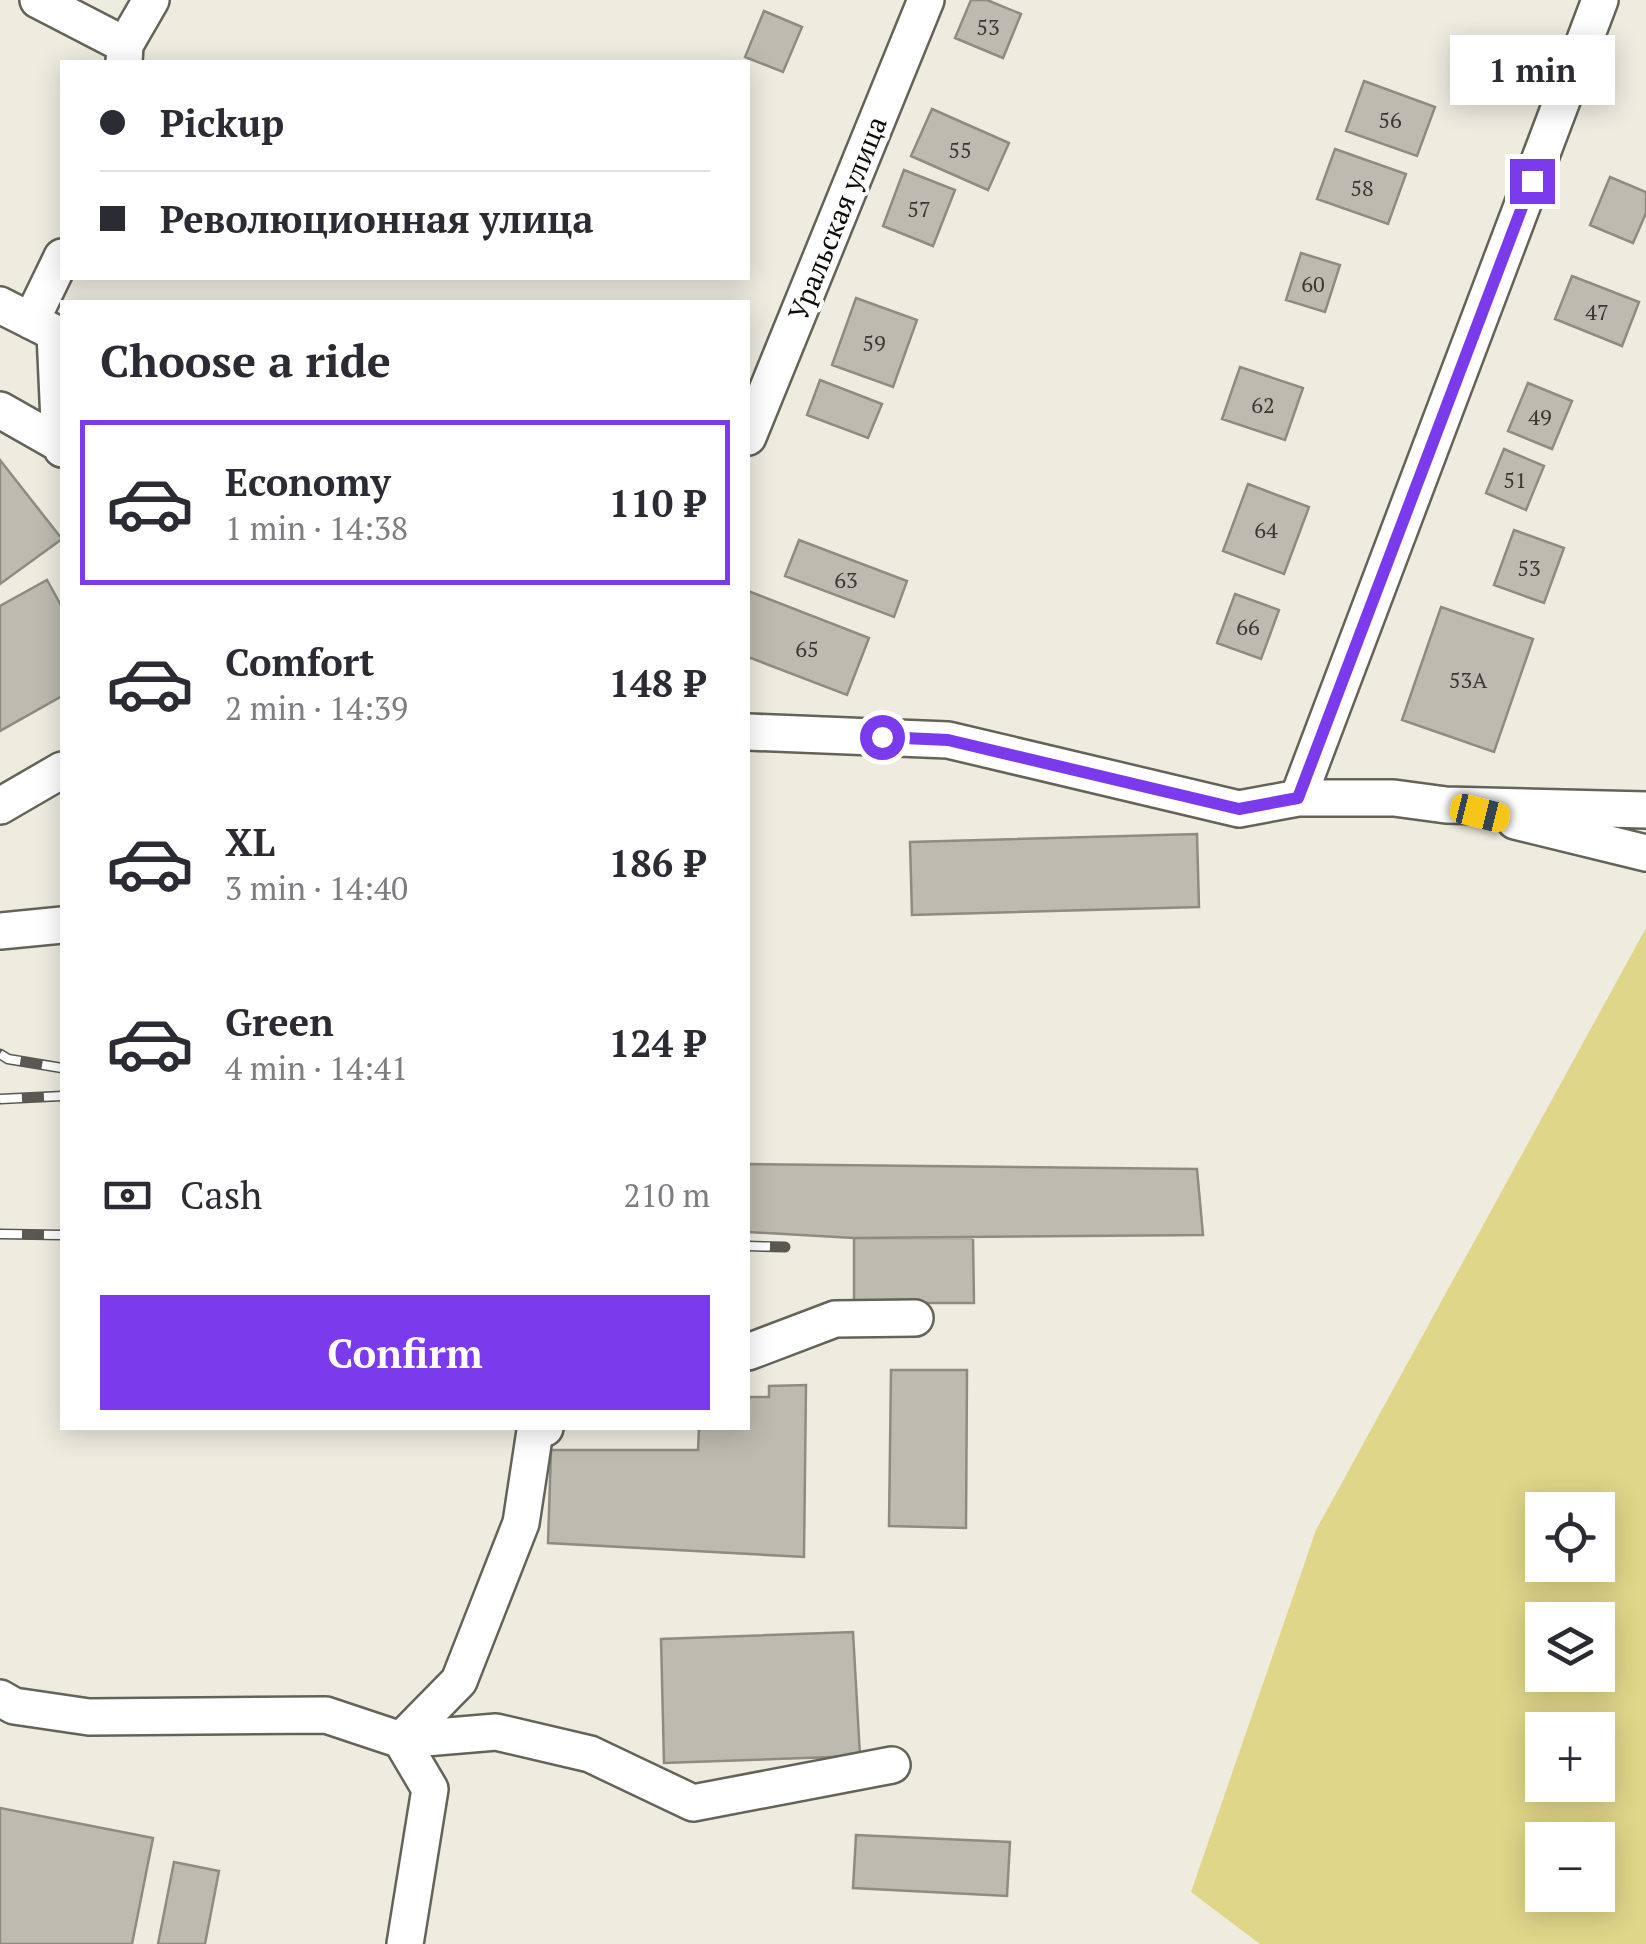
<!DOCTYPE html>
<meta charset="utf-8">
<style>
:root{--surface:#fff;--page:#f7f7f7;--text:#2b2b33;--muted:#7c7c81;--line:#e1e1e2;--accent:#7c3aed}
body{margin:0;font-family:"PT Serif",serif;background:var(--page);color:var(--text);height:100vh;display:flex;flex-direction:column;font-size:38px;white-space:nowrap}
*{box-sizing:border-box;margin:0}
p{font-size:32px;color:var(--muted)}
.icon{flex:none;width:55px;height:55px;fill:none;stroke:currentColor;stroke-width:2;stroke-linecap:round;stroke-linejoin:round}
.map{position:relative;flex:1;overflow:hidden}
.panel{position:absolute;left:60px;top:300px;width:690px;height:1130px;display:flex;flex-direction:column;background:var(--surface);border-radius:0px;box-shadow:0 5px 25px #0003}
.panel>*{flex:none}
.hud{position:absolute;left:60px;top:60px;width:690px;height:220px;border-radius:0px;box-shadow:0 5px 25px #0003;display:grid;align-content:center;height:220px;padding:0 40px;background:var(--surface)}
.controls{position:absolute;left:1525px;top:1492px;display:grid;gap:20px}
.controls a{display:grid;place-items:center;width:90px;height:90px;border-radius:0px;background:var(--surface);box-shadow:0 5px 25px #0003;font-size:50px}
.end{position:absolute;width:45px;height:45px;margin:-22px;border:12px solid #7c3aed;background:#fff;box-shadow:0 0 0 5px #fff}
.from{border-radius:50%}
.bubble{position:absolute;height:70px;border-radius:0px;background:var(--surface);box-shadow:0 5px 25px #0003;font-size:32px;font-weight:700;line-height:70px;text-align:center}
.car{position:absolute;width:30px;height:60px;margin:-30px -15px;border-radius:12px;box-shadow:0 0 8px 2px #0007;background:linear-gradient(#f5c518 24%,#345 0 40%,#f5c518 0 76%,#345 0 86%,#f5c518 0)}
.hud b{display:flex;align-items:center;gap:35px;height:95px;font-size:38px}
.hud b+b{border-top:2px solid var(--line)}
.hud i{width:25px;height:25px;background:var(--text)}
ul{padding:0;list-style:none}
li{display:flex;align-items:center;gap:30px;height:165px;margin:0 20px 15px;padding:0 20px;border:5px solid transparent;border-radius:0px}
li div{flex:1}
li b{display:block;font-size:38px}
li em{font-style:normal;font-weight:700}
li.active{border-color:var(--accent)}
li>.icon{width:90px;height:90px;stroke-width:1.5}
h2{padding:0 40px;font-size:45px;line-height:120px}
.pay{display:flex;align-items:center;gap:25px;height:110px;padding:0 40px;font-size:38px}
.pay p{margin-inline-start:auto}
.primary-button{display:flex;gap:20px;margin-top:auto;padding:20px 40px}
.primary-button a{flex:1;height:115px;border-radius:0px;background:var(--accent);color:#fff;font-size:40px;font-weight:700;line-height:115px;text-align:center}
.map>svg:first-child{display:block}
.green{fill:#e0d689;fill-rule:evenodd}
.building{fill:#bdbbaf;stroke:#8e8c81;stroke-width:2.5}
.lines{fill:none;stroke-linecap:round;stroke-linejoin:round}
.minor-casing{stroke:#646358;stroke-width:40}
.minor{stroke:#fff;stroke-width:35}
.rail-casing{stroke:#595851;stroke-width:11}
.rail{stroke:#fff;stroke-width:8;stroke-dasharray:22;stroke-linecap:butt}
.route{stroke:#7c3aed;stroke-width:12}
.labels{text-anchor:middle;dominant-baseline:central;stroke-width:8;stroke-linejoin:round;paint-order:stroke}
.number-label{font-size:22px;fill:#393832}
.street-label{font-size:28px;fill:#0d0d09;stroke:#fff}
</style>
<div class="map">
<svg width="1646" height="1944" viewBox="0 0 1646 1944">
<rect width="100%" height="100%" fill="#eeecdf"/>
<!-- green -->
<path class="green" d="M1646 928V1944H1260L1191 1892 1316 1530ZM1542 1510H1598V1565H1542ZM1542 1620H1598V1675H1542ZM1542 1730H1598V1785H1542ZM1542 1840H1598V1895H1542Z"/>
<!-- building -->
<path class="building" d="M971 0H987L1021 14 1003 58 955 38Z
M764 11 802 27 783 72 745 57Z
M1364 81 1435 107 1417 156 1346 131Z
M932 109 1009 143 988 190 911 156Z
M1335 149 1406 174 1388 224 1317 199Z
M904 170 955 190 933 246 883 226Z
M1610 177 1646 192V213L1633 243 1590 225Z
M1301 253 1340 265 1325 312 1286 300Z
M1572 276 1639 302 1622 346 1555 319Z
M856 298 917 320 893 387 832 365Z
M1240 367 1303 388 1285 440 1222 419Z
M820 380 882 404 868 438 807 415Z
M1528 383 1572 401 1552 449 1508 431Z
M1504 449 1544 466 1526 510 1486 493Z
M0 460 62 539 0 584Z
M1248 484 1309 507 1284 574 1223 551Z
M1514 530 1564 548 1544 603 1494 585Z
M799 540 907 581 894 617 785 576Z
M47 580 62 607V696L0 731V606Z
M748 591 869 638 847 695 748 657Z
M1235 594 1279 610 1261 659 1217 643Z
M1441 607 1533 639 1494 752 1402 720Z
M1197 834 1199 907 912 915 910 842Z
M748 1164 1197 1169 1203 1235 854 1238 748 1232Z
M854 1238H973L974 1303H854Z
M891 1370H967L966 1528 889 1526Z
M806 1385 804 1557 548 1543 551 1450H698L699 1428H748V1397H769V1386Z
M853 1632 860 1756 664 1763 661 1639Z
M0 1808 153 1838 132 1944H0Z
M856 1835 1010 1842 1007 1896 853 1888Z
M174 1862 219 1871 205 1944H158Z"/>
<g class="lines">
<!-- minor casing -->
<g class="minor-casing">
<path id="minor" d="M38 0 125 45 124 62
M125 45 151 0
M0 305 55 333 60 444
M31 321 62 257
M0 410 60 444 62 449
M748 437 926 0
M748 732 948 740 1239 809 1298 798H1394L1446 805 1646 810
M1298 798 1600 0
M0 806 62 770
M1515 821 1646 853
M0 931 62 925
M748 1352 835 1319 915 1318
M0 1698 14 1706 89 1717 326 1715 401 1740 496 1732 590 1754 693 1803 892 1765
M401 1740 459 1681 521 1523 535 1431 545 1428
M401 1740 430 1789 405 1944"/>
</g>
<!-- minor -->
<use href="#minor" class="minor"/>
<!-- rail casing -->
<g class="rail-casing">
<path id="rail" d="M0 1054 8 1059 62 1068
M0 1099 62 1096
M0 1234 62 1235
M748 1246 785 1247"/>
</g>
<!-- rail -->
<use href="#rail" class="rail"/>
</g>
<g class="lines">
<!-- route -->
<path class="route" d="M882 737 948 740 1239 809 1298 798 1532 181"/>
</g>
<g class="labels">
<!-- number labels -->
<g class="number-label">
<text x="988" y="26">53</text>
<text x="1390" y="119">56</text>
<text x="960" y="149">55</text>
<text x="1362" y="187">58</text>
<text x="919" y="208">57</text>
<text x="1313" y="283">60</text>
<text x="1597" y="311">47</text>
<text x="874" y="342">59</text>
<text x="1263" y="404">62</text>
<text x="1540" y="416">49</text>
<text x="1515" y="479">51</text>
<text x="1266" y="529">64</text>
<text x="1529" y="567">53</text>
<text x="846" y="579">63</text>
<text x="1248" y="626">66</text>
<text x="807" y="648">65</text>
<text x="1468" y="679">53А</text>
</g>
<!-- street labels -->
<g class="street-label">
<text transform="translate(837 218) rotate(-68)">Уральская улица</text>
</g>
</g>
</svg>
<div class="controls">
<a><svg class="icon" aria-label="locate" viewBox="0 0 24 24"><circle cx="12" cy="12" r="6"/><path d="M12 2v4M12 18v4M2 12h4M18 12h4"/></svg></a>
<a><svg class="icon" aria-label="layers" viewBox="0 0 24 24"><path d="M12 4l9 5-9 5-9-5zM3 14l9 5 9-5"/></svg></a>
<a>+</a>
<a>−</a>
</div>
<i class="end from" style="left:882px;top:737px"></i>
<i class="end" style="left:1532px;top:181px"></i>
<div class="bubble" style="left:1450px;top:35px;width:165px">1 min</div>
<i class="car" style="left:1480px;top:813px;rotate:104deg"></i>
<div class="hud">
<b><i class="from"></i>Pickup</b>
<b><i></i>Революционная улица</b>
</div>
<section class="panel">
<h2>Choose a ride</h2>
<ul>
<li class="active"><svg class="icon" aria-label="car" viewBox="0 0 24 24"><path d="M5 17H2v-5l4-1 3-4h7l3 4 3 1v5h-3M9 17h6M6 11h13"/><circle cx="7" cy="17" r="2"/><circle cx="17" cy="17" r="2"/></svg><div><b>Economy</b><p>1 min · 14:38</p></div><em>110 ₽</em></li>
<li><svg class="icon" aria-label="car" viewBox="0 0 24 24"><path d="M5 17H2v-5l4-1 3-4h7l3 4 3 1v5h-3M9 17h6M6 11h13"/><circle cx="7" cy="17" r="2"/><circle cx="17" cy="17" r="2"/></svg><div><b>Comfort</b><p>2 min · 14:39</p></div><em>148 ₽</em></li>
<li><svg class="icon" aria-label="car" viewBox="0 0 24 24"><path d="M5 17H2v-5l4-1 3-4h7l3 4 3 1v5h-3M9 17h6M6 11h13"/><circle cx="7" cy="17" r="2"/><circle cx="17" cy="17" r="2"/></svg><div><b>XL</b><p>3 min · 14:40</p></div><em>186 ₽</em></li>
<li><svg class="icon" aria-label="car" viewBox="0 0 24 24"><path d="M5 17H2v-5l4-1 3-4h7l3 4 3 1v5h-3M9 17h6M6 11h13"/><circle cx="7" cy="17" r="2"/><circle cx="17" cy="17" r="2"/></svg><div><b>Green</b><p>4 min · 14:41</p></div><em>124 ₽</em></li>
</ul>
<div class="pay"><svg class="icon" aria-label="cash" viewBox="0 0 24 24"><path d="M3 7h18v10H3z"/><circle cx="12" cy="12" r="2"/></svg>Cash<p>210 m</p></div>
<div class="primary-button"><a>Confirm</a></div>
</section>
</div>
